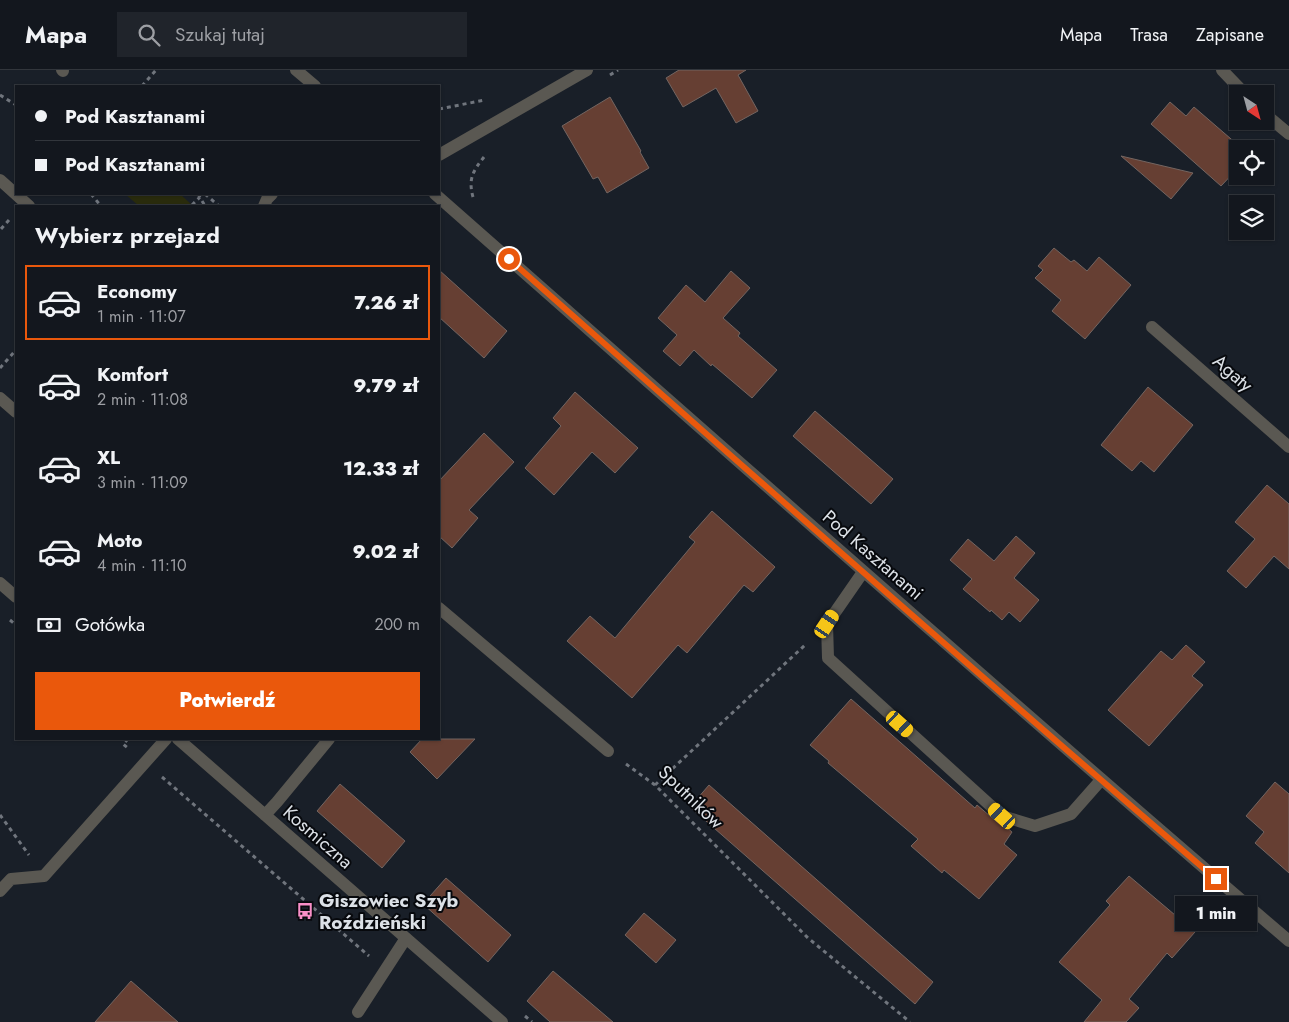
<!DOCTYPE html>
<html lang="pl">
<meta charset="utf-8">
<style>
:root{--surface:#13171e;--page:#20242b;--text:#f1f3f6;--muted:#9d9fa4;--line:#32363c;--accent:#ea580c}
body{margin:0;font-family:Jost,sans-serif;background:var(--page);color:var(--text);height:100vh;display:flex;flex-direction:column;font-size:19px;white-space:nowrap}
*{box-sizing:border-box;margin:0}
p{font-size:16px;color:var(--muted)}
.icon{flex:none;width:28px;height:28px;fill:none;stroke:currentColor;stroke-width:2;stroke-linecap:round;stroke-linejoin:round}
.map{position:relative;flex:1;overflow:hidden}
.panel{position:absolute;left:15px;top:135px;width:425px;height:535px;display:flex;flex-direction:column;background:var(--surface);border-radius:0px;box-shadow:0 1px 4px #0004,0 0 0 1px var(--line)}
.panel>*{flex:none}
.top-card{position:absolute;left:15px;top:15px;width:425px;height:110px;border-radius:0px;box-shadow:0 1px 4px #0004,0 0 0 1px var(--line);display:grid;align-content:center;height:110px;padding:0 20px;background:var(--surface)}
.needle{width:32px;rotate:144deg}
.buttons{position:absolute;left:1229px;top:15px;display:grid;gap:10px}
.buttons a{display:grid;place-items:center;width:45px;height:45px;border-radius:0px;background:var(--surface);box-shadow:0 1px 4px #0004,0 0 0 1px var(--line);font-size:25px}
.end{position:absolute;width:22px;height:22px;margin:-11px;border:6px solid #ea580c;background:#fff;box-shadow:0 0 0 2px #fff}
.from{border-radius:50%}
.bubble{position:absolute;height:35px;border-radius:0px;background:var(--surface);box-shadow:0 1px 4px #0004,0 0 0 1px var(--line);font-size:16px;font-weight:800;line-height:35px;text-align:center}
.car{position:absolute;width:15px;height:30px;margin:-15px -8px;border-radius:6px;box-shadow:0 0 4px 1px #0007;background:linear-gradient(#f5c518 24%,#345 0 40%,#f5c518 0 76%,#345 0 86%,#f5c518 0)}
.top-card b{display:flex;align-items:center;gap:18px;height:48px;font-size:19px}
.top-card b+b{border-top:1px solid var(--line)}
.top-card i{width:12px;height:12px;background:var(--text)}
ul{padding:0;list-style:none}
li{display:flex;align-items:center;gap:15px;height:75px;margin:0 10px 8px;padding:0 10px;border:2px solid transparent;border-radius:0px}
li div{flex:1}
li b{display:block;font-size:19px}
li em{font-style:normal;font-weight:800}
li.current{border-color:var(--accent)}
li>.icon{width:45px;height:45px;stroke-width:1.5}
h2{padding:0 20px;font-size:22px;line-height:60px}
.pay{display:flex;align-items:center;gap:12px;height:55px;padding:0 20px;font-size:19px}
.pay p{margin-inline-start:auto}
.button{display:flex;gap:10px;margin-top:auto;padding:10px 20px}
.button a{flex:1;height:58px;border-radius:0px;background:var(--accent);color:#fff;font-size:20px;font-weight:800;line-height:58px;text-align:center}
header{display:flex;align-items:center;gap:30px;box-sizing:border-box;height:70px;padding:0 25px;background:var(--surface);border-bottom:1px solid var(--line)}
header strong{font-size:24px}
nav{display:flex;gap:28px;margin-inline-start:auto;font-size:18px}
.search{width:350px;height:45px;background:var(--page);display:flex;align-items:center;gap:12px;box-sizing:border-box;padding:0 18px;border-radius:0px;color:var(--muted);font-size:19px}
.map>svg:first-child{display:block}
.green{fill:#2a2c0d}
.building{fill:#663f33;stroke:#736561}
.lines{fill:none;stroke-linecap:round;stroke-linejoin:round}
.path{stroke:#70757d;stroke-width:3;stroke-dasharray:4 4;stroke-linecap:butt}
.minor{stroke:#5a5852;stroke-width:12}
.route{stroke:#ea580c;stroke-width:6}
.labels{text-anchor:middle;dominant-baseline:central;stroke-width:4;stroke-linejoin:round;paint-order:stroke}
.street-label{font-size:19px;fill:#dce1e7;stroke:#07090d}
.poi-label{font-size:19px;font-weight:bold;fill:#dce1e7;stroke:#07090d;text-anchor:start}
</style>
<header>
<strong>Mapa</strong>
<div class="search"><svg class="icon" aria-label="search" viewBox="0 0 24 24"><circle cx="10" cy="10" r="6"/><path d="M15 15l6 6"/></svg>Szukaj tutaj</div>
<nav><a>Mapa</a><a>Trasa</a><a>Zapisane</a></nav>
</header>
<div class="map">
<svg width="1289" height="952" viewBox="0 0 1289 952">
<rect width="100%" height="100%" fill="#191f28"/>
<!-- green -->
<path class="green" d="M125 124H180L192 135 139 136Z"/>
<!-- building -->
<path class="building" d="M679 0H746L738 5 758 41 736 53 716 18 683 37 666 8Z
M610 27 641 81 640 82 649 98 607 123 598 107 593 109 562 56Z
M1170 32 1186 46 1194 37 1238 75V98L1221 116 1151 54Z
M1121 86 1193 103 1171 129Z
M1054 178 1071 192 1074 190 1087 201 1099 187 1131 215 1085 269 1052 241 1061 230 1035 208 1043 200 1038 196Z
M439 200 507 261 484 288 439 247Z
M731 201 750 218 723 248 740 263 738 266 777 300 752 328 712 294 711 296 694 280 680 296 663 281 677 265 658 248 686 215 705 232Z
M1148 317 1193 355 1154 402 1141 391 1132 401 1101 375Z
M575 322 638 378 615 403 592 382 554 425 525 398 561 356 553 348Z
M815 341 893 409 871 434 793 366Z
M484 363 514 392 469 440 478 448 452 478 439 466V411Z
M1267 415 1289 434V499L1274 486 1246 518 1227 501 1255 469 1235 452Z
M712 441 775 497 753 522 744 515 687 583 678 575 632 628 567 571 590 546 615 568 695 472 689 467Z
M1016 466 1035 483 1014 508 1039 530 1020 552 1009 542 1002 550 991 540 990 542 976 530 963 519 972 509 950 490 968 469 994 491Z
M1186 575 1205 592 1192 606 1203 615 1149 676 1108 640 1161 581 1172 590Z
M851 629 975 738 977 735 997 752 1004 755 1012 762 1004 774 1017 785 979 829 944 800 942 803 911 776 918 769 828 693 829 691 810 675Z
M422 669H475L437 709 410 682Z
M1275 712 1289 724V803L1255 773 1264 762 1246 746Z
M340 714 405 771 382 798 317 741Z
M709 715 933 912 915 934 690 737Z
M1129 806 1195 862 1172 888 1167 883 1129 929 1139 938 1126 952H1084L1102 930 1059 892 1110 835 1106 831Z
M446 808 511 865 488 892 423 834Z
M644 843 676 870 656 893 625 865Z
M553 901 586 929 613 952H550L527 931Z
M131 911 178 952H95Z"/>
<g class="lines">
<!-- path -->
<path class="path" d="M610 5 618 0
M142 16 156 0
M0 25 16 35
M439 39 485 30
M91 124 101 136
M198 124 205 136
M205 124 219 136
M473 127C468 109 473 101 484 87
M192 135 200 127
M1 159 9 150
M0 298 16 280
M10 550 16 555
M128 669 123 674 129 679
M626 694 655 715 808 868 910 952
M162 707 369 886
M655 715 805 575
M0 745 29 785
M525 946 532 952"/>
<!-- minor -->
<path class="minor" d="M62 0 63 1
M296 0 315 16
M1222 0 1245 24
M1265 44 1289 64
M439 85 587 0
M0 110 29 136
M435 124C719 374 1002 625 1289 871
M264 136 267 129 272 124
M1152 257 1289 377
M0 328 16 342
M863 502 827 554 828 588 1002 746 1035 756 1071 744 1101 710
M0 513 16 527
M439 538 608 681
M178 669 502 952
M265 745 277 732 329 669
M0 821 11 809 44 806 166 669
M358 942 406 868"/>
</g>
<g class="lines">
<!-- route -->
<path class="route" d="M509 189C743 397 978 605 1216 809"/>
</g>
<!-- icons -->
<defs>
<g id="bus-bare" transform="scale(1.35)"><path d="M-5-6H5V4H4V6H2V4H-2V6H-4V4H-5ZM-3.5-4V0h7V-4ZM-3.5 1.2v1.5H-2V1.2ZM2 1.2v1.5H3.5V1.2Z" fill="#f98fc8" stroke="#07090d" stroke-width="2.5" paint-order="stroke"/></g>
</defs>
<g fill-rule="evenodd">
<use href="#bus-bare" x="305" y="841"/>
</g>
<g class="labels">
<!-- street labels -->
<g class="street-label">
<text transform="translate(1233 303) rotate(41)">Agaty</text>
<text transform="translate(873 485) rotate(41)">Pod Kasztanami</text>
<text transform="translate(691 727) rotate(44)">Sputników</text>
<text transform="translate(318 767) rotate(41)">Kosmiczna</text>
</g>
<!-- poi labels -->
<g class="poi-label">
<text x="319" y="830">Giszowiec Szyb<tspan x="319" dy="22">Roździeński</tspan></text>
</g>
</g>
</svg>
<div class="buttons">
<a><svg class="needle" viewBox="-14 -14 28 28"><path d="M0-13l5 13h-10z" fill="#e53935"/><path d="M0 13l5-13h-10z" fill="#9d9fa4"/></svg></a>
<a><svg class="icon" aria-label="locate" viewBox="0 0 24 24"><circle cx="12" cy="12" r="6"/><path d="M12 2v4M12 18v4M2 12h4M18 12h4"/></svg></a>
<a><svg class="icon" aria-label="layers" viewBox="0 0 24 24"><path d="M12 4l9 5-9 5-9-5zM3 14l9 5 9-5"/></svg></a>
</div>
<i class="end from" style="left:509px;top:189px"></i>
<i class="end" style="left:1216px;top:809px"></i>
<div class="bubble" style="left:1175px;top:826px;width:82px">1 min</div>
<i class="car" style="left:827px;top:554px;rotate:34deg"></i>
<i class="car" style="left:900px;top:654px;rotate:132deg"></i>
<i class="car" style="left:1002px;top:746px;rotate:312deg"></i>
<div class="top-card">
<b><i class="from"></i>Pod Kasztanami</b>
<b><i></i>Pod Kasztanami</b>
</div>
<section class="panel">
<h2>Wybierz przejazd</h2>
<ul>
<li class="current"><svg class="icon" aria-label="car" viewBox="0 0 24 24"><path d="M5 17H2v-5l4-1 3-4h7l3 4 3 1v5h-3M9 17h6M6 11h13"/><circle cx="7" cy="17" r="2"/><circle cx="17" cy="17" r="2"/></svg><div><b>Economy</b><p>1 min · 11:07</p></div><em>7.26 zł</em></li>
<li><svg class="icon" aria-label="car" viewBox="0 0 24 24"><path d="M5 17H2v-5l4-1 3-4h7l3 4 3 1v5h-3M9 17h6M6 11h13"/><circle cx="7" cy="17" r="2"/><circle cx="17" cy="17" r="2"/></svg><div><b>Komfort</b><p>2 min · 11:08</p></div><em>9.79 zł</em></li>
<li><svg class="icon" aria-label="car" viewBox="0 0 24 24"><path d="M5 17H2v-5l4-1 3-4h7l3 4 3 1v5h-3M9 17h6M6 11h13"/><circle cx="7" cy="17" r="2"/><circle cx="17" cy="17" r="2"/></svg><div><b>XL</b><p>3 min · 11:09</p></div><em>12.33 zł</em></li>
<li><svg class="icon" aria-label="car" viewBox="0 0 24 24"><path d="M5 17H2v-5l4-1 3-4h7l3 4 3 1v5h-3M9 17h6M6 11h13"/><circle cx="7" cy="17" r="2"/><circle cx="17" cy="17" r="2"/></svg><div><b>Moto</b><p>4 min · 11:10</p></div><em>9.02 zł</em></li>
</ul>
<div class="pay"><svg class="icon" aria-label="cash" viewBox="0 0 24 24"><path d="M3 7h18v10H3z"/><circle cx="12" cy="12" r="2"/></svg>Gotówka<p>200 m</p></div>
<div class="button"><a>Potwierdź</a></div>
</section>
</div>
